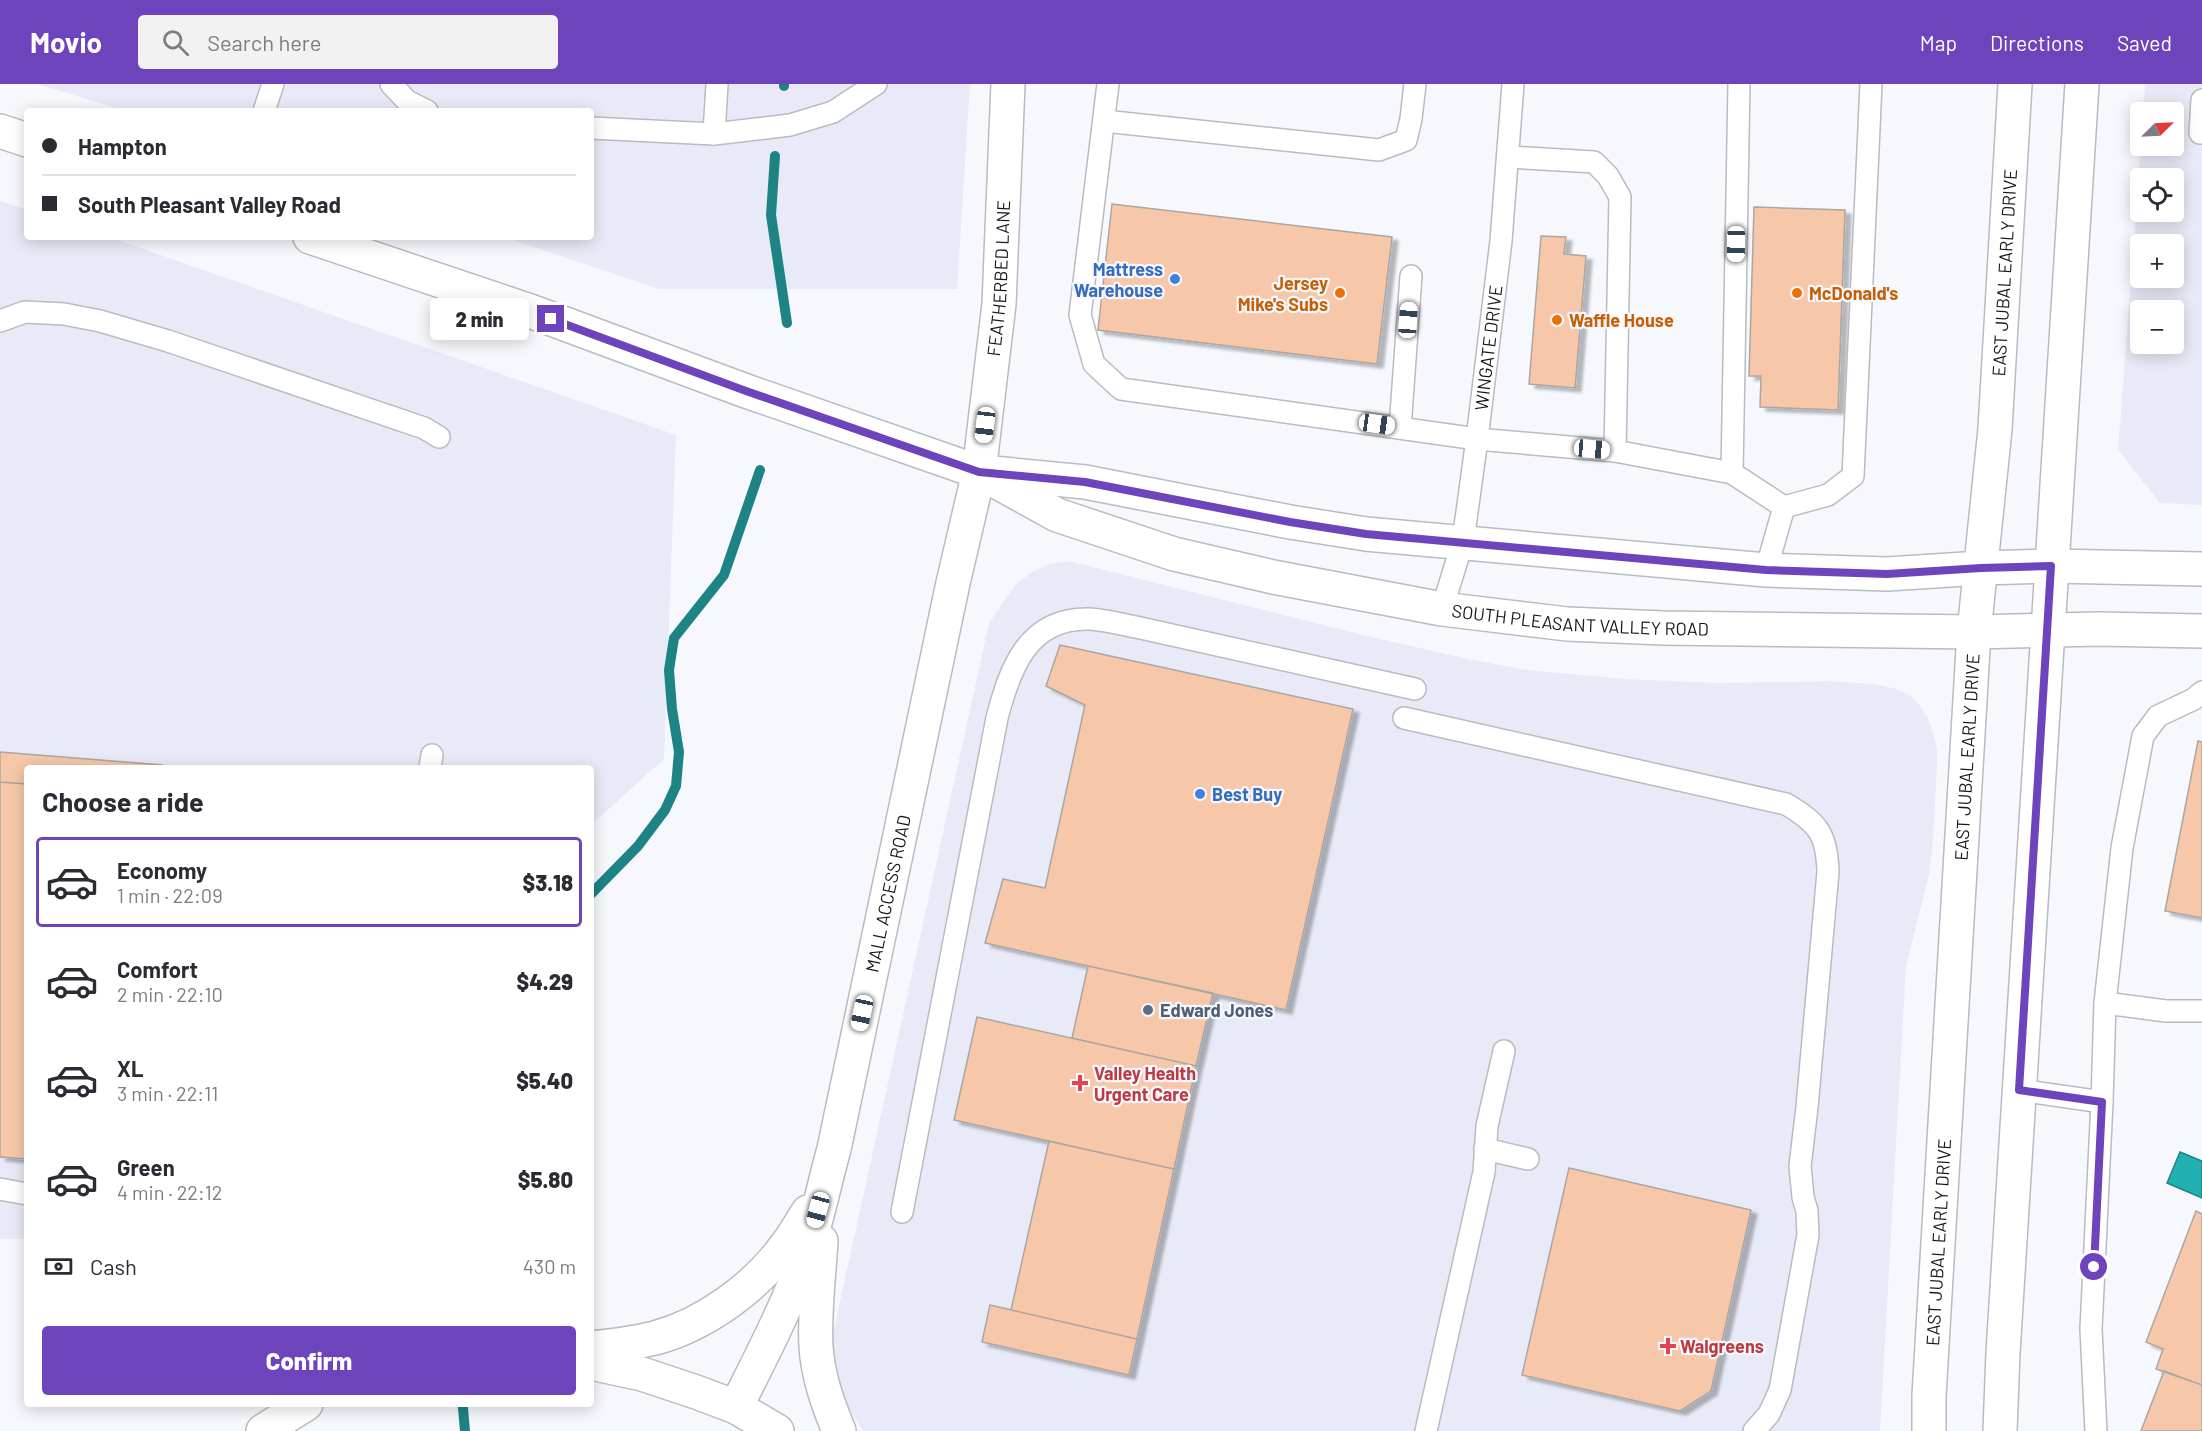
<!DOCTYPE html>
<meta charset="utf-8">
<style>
:root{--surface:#fff;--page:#f2f2f3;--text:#2b2b33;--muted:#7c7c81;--line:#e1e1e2;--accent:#6d44bc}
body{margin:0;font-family:Barlow,sans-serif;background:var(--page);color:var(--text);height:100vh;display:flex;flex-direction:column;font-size:22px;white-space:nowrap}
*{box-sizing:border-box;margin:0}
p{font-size:20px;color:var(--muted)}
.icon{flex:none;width:33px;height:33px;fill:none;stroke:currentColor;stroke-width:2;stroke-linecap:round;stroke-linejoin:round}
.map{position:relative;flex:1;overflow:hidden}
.sheet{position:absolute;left:24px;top:681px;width:570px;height:642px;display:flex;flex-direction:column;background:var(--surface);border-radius:6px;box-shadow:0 3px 15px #0003}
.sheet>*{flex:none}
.guide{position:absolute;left:24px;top:24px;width:570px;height:132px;border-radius:6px;box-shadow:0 3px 15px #0003;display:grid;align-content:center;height:132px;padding:0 18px;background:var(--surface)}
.needle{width:39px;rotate:66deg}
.tools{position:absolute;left:2130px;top:18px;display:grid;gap:12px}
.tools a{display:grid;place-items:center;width:54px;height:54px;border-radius:6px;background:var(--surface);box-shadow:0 3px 15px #0003;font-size:30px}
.end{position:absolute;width:27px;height:27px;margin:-14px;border:8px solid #6d44bc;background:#fff;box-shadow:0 0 0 3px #fff}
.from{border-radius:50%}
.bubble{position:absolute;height:42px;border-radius:6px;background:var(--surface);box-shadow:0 3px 15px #0003;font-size:20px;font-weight:800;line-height:42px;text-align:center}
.car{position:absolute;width:18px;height:36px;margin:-18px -9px;border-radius:8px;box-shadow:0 0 4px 2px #0007;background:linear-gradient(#fff 24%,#345 0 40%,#fff 0 76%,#345 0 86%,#fff 0)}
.guide b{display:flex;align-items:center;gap:21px;height:57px;font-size:22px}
.guide b+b{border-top:2px solid var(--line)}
.guide i{width:15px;height:15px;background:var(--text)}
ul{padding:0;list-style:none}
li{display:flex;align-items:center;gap:18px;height:90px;margin:0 12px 9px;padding:0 6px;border:3px solid transparent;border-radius:6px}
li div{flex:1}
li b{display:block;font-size:22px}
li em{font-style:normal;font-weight:800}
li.active{border-color:var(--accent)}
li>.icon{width:54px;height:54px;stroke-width:1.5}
h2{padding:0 18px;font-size:27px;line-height:72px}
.pay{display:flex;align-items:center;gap:15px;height:66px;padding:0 18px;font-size:22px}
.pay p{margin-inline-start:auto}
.cta{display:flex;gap:12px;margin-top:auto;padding:12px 18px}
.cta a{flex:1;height:69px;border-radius:6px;background:var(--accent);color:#fff;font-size:24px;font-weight:800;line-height:69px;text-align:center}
header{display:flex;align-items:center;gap:36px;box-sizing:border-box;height:84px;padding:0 30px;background:var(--accent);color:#fff}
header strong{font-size:28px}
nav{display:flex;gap:33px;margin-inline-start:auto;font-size:21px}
.search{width:420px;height:54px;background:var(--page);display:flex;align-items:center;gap:15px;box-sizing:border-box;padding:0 21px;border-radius:6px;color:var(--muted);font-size:22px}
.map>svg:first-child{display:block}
.built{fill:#e8ebf7;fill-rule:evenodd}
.water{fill:#21b1b3;stroke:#1e8385;stroke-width:1.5}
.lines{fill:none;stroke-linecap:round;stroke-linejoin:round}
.stream{stroke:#1e8385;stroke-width:10}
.building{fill:#f6c8a9;stroke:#aca6a3;stroke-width:1.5;filter:url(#shadow)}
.lane-casing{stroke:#babbc1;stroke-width:24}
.street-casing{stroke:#babbc1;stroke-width:36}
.secondary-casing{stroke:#babbc1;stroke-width:36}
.lane{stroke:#fff;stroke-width:21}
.street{stroke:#fff;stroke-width:33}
.secondary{stroke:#fff;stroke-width:33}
.route{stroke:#6d44bc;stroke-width:8}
.shop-dot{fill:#3f7fe0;stroke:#f7f8fe;stroke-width:2}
.food-dot{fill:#e8710a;stroke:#f7f8fe;stroke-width:2}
.service-dot{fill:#5c6f8a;stroke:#f7f8fe;stroke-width:2}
.health-dot{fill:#e0444e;stroke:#f7f8fe;stroke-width:2}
.labels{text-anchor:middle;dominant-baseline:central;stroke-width:4.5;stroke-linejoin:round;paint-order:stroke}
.shop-label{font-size:18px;font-weight:bold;fill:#366cbe;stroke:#f7f8fe;text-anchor:end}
.street-label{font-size:18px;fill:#171719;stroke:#f7f8fe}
.food-label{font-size:18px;font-weight:bold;fill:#c56008;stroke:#f7f8fe;text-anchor:start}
.service-label{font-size:18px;font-weight:bold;fill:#4e5e75;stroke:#f7f8fe;text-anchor:start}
.health-label{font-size:18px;font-weight:bold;fill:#be3a42;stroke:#f7f8fe;text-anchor:start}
</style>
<header>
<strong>Movio</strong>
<div class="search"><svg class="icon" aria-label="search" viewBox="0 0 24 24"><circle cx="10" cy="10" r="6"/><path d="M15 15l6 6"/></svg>Search here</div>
<nav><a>Map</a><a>Directions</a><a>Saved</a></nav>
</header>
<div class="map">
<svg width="2202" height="1347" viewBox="0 0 2202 1347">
<defs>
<filter id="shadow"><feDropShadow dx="6" dy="4" stdDeviation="1.5" flood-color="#0004"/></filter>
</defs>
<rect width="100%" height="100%" fill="#f7f8fe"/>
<!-- built -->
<path class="built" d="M38 0H970L957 205H659L504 153H591V27H125Z
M2145 0H2202V421L2160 419 2118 366 2141 62H2174V28H2143ZM2140 94H2174V128H2140ZM2140 160H2174V194H2140ZM2140 226H2174V260H2140Z
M0 117 27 126V153H109L676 351 664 675 591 741V684H27V1155H0Z
M1069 477 1363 551 1468 575 1528 586 1625 595 1719 599 1830 597 1873 600 1893 604 1910 611 1920 622 1928 634 1933 648 1937 664V682L1933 758 1929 791 1906 882 1880 1347H863L848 1323 839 1301 832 1254 989 539 1015 501 1032 488 1049 480Z"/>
<!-- water -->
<path class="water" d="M2180 1068 2202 1077V1114L2167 1099Z"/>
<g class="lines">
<!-- stream -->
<path class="stream" d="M784 2V0
M775 72 771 131 787 239
M591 810 638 762 665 726 676 702 679 668 672 625 669 586 674 554 724 491 760 386
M463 1324 465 1347"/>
</g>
<!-- building -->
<path class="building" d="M1112 120 1392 153 1377 280 1098 246Z
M1754 123 1845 126 1838 326 1760 323 1761 292H1749Z
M1541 152 1566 153 1564 170 1586 172 1575 304 1529 300Z
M1060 561 1353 625 1286 926 985 859 1003 795 1045 804 1085 621 1046 602Z
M2198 657 2202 658V834L2165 827Z
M0 668 162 681 161 684H27V700L0 698Z
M0 698 27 700V1075L0 1073Z
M1088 882 1213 909 1196 982 1072 954Z
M977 933 1196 982 1174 1085 954 1036Z
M1049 1057 1174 1085 1137 1255 1011 1226Z
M1569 1084 1751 1126 1711 1307 1680 1327 1522 1291Z
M2196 1127 2202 1130V1301L2156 1285 2163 1265 2146 1258Z
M990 1221 1137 1255 1129 1291 982 1258Z
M2164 1287 2202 1301V1347H2141Z"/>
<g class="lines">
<!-- lane casing -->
<g class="lane-casing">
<g id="lane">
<path d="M391 0 407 17 427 27"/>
<path d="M1108 0 1080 231 1094 280 1121 305 1477 355 1615 367 1732 389"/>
<path d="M1739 0 1732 389 1784 423 1828 411 1853 392 1871 0"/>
<path d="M2202 16 2200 49H2202"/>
<path d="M264 27 273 0"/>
<path d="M1104 37 1379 66 1406 56 1411 35 1415 0"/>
<path d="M591 44 714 50 790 41 833 28 876 0"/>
<path d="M714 50 717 0"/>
<path d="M1509 73 1594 78 1608 92 1620 113 1615 367"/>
<path d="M0 237 25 228 64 230 100 237 168 257 424 344 439 353"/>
<path d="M1400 344 1411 192"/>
<path d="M1766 486 1784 423"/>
<path id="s1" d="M1442 525 1463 457 1477 355 1501 157 1513 0"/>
<path d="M1404 634 1786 720C1818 739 1827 750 1828 788L1807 1023 1800 1082 1803 1113 1807 1127 1808 1151 1780 1306 1769 1330 1754 1347"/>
<path d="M430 684 432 671"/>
<path d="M2105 919 2166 927H2202"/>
<path d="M2019 1006 2102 1018 2105 919 2122 764 2143 652 2158 632 2194 615 2202 608"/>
<path d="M1485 1065 1528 1075"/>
<path d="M0 1105 27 1110"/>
<path d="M902 1128 997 634C1010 584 1028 533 1090 535 1105 536 1121 540 1136 543L1415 605"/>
<path d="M1426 1347 1484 1088 1487 1042 1504 967"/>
<path d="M2096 1347 2091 1245 2102 1018"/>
</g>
</g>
<!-- street casing -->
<g class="street-casing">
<g id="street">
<path d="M821 1157C819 1190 814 1231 816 1263 818 1293 828 1320 839 1347"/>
<path d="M591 1264C612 1262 634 1259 655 1254 704 1241 755 1204 785 1163 794 1152 800 1140 808 1128"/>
<path d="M591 1279 642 1290 696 1308 736 1323 777 1347"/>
<path id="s2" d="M736 1323C761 1273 787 1224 805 1172 817 1138 824 1100 834 1065L953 499 979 388"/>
<path d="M263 1347 306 1320"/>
</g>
</g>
<!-- secondary casing -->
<g class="secondary-casing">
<g id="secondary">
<path d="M0 47 27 56"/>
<path id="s3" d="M310 153 530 227 746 307 979 388 1057 431 1174 470 1273 493 1442 525 1567 540 1663 544 1974 548 2098 545 2202 547"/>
<path id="s4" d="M979 388 999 220 1008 0"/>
<path d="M993 389 1085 398 1290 438 1366 450 1766 486 1887 490 1981 484 2051 482 2202 485"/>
<path id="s5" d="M1929 1347V1312L1974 548 1995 345 2015 0"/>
<path d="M2000 1347 2003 1269 2082 0"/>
</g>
</g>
<!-- lane -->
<use href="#lane" class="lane"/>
<!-- street -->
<use href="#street" class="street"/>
<!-- secondary -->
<use href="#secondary" class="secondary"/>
</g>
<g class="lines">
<!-- route -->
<path class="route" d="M551 235 746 307 979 388 1085 398 1290 438 1366 450 1766 486 1887 490 1981 484 2051 482 2019 1006 2102 1018 2094 1183"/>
</g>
<!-- markers -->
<g class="shop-dot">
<circle cx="1175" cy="195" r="6"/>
<circle cx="1200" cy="710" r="6"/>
</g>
<g class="food-dot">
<circle cx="1340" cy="209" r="6"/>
<circle cx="1797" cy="209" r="6"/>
<circle cx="1557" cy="236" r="6"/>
</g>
<circle class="service-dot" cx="1148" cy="926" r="6"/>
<g class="health-dot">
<path d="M1077 990h6v6h6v6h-6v6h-6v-6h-6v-6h6z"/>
<path d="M1665 1253h6v6h6v6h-6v6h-6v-6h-6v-6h6z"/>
</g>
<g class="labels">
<!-- shop labels -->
<g class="shop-label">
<text x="1163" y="185">Mattress<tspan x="1163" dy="21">Warehouse</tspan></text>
<text x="1212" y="710" text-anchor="start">Best Buy</text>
</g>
<!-- street labels -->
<g class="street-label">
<text stroke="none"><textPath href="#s5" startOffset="1161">EAST JUBAL EARLY DRIVE</textPath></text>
<text stroke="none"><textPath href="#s4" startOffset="195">FEATHERBED LANE</textPath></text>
<text stroke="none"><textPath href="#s1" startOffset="266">WINGATE DRIVE</textPath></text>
<text stroke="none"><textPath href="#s3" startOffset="1334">SOUTH PLEASANT VALLEY ROAD</textPath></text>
<text stroke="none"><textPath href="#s5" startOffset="675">EAST JUBAL EARLY DRIVE</textPath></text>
<text stroke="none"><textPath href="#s2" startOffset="538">MALL ACCESS ROAD</textPath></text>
<text stroke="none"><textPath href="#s5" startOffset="189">EAST JUBAL EARLY DRIVE</textPath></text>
</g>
<!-- food labels -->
<g class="food-label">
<text x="1328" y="199" text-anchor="end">Jersey<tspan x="1328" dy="21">Mike's Subs</tspan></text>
<text x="1809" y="209">McDonald's</text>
<text x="1569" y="236">Waffle House</text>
</g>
<!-- service labels -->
<g class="service-label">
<text x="1160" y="926">Edward Jones</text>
</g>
<!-- health labels -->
<g class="health-label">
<text x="1094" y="989">Valley Health<tspan x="1094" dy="21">Urgent Care</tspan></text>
<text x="1680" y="1262">Walgreens</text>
</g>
</g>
</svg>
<div class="tools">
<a><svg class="needle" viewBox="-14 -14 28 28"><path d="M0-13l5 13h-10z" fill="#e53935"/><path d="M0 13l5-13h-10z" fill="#7c7c81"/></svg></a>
<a><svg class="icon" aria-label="locate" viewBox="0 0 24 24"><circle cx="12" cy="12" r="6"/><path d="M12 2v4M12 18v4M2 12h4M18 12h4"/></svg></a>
<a>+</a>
<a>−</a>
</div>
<i class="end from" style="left:2094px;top:1183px"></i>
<i class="end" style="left:551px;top:235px"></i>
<div class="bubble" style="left:430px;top:214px;width:99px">2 min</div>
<i class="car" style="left:1736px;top:160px;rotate:181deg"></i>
<i class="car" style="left:1408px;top:236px;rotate:4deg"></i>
<i class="car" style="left:1377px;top:340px;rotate:98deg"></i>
<i class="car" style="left:985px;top:341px;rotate:187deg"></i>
<i class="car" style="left:1592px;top:365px;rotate:95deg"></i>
<i class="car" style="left:862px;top:929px;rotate:192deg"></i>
<i class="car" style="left:818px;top:1126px;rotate:195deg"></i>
<div class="guide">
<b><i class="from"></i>Hampton</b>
<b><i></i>South Pleasant Valley Road</b>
</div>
<section class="sheet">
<h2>Choose a ride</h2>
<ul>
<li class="active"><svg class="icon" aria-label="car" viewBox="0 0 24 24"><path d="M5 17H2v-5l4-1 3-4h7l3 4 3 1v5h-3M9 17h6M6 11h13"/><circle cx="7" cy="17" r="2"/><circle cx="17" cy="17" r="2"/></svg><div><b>Economy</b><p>1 min · 22:09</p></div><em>$3.18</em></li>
<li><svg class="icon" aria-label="car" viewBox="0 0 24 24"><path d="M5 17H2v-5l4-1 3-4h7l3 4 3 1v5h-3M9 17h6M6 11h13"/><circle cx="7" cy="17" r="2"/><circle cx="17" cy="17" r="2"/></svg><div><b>Comfort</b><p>2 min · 22:10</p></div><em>$4.29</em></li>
<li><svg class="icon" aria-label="car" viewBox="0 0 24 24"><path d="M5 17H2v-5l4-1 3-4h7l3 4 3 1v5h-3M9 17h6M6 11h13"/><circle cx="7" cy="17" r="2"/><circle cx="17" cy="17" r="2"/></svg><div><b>XL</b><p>3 min · 22:11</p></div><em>$5.40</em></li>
<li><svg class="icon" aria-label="car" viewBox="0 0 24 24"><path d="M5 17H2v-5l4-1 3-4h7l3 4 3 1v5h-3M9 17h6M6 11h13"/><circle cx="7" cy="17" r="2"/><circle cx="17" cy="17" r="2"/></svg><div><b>Green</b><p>4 min · 22:12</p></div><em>$5.80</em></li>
</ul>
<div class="pay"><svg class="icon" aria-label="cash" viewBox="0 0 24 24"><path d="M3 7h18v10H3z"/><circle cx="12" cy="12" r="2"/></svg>Cash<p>430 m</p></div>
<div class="cta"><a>Confirm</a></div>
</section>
</div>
